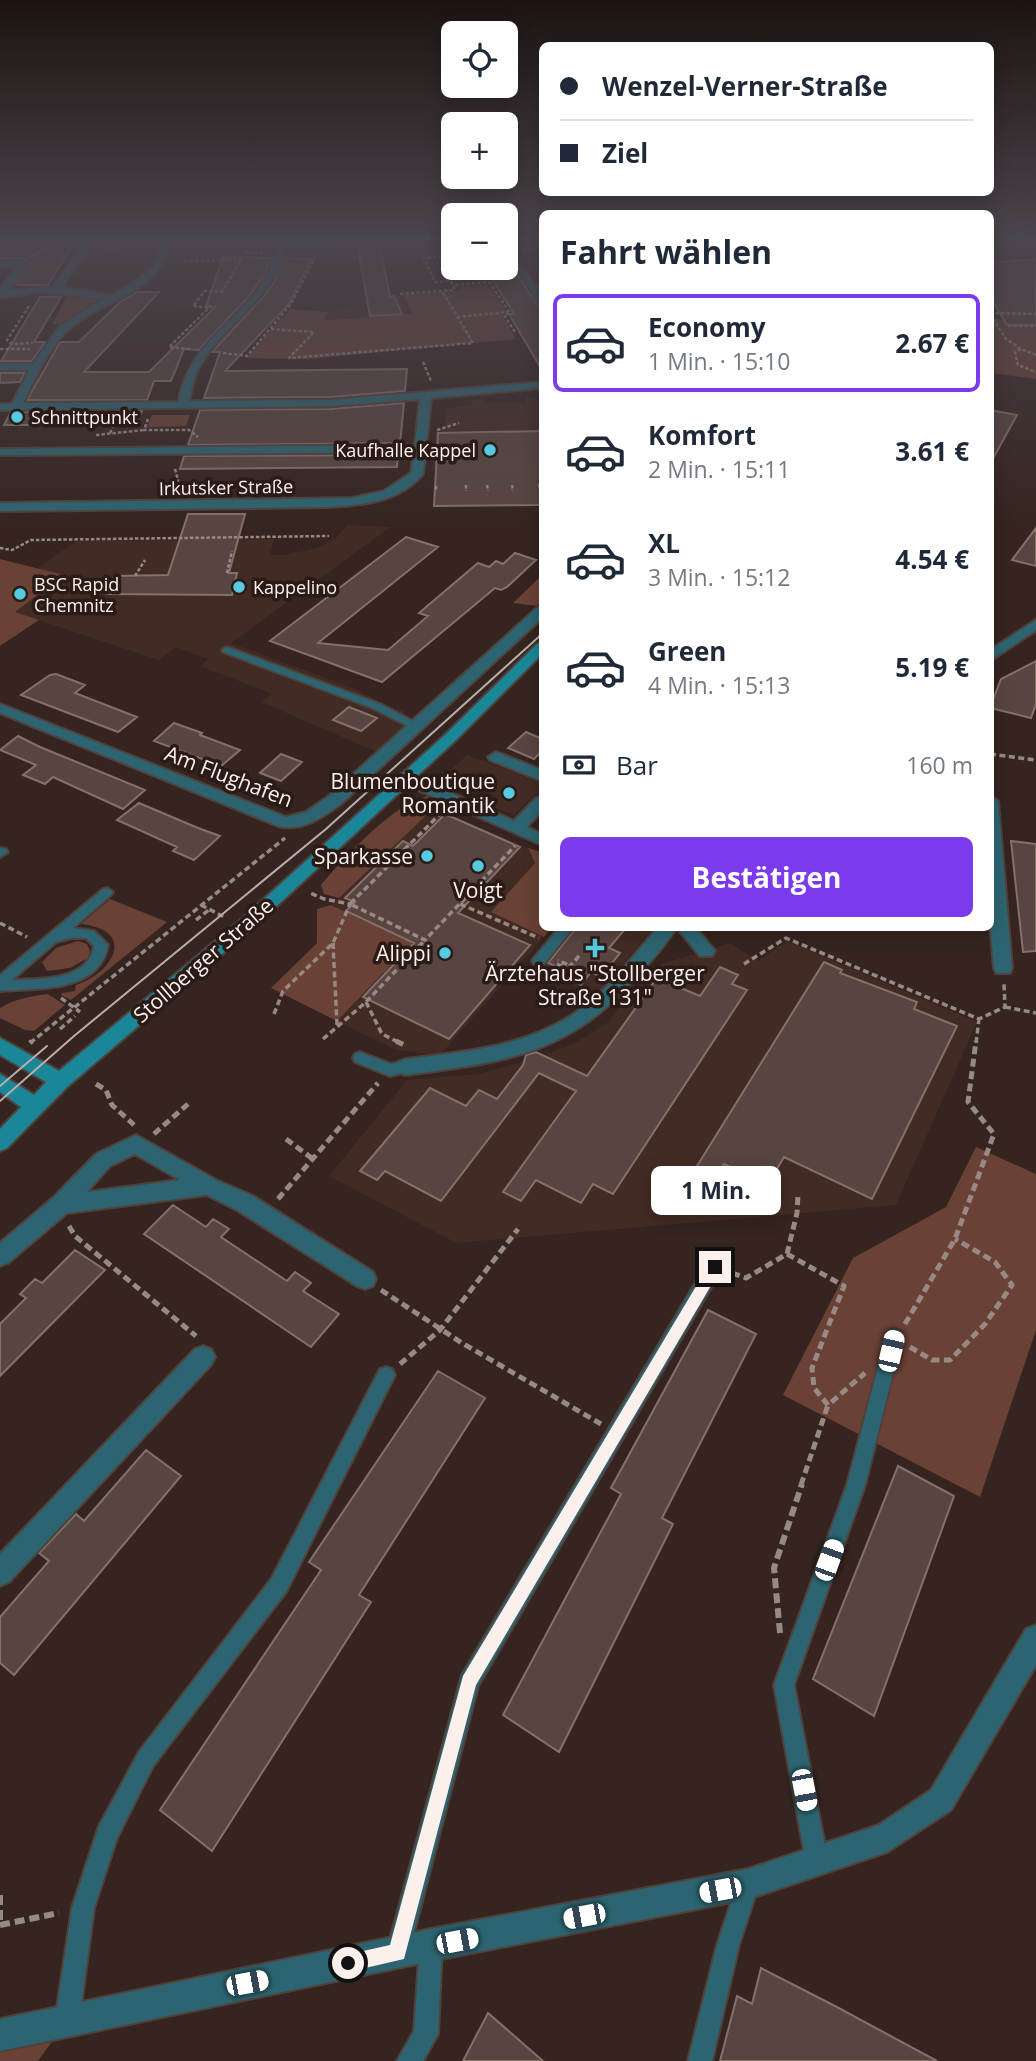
<!DOCTYPE html>
<html lang="de">
<meta charset="utf-8">
<style>
:root{--surface:#fff;--page:#f6f6f7;--text:#1f2937;--muted:#747a83;--line:#e0e1e3;--accent:#7c3aed}
body{margin:0;font-family:"Open Sans",sans-serif;background:var(--page);color:var(--text);height:100vh;display:flex;flex-direction:column;font-size:26px;white-space:nowrap}
*{box-sizing:border-box;margin:0}
p{font-size:23px;color:var(--muted)}
.icon{flex:none;width:38px;height:38px;fill:none;stroke:currentColor;stroke-width:2;stroke-linecap:round;stroke-linejoin:round}
.map{position:relative;flex:1;overflow:hidden}
.details{position:absolute;left:539px;top:210px;width:455px;height:721px;display:flex;flex-direction:column;background:var(--surface);border-radius:10px;box-shadow:0 4px 18px #0003}
.details>*{flex:none}
.banner{position:absolute;left:539px;top:42px;width:455px;height:154px;border-radius:10px;box-shadow:0 4px 18px #0003;display:grid;align-content:center;height:154px;padding:0 21px;background:var(--surface)}
.fabs{position:absolute;left:441px;top:21px;display:grid;gap:14px}
.fabs a{display:grid;place-items:center;width:77px;height:77px;border-radius:10px;background:var(--surface);box-shadow:0 4px 18px #0003;font-size:35px}
.end{position:absolute;width:32px;height:32px;margin:-16px;border:9px solid #fcf0ed;background:#111;box-shadow:0 0 0 4px #111}
.from{border-radius:50%}
.bubble{position:absolute;height:49px;border-radius:10px;background:var(--surface);box-shadow:0 4px 18px #0003;font-size:23px;font-weight:700;line-height:49px;text-align:center}
.car{position:absolute;width:21px;height:42px;margin:-21px -10px;border-radius:9px;box-shadow:0 0 5px 2px #0007;background:linear-gradient(#fff 24%,#345 0 40%,#fff 0 76%,#345 0 86%,#fff 0)}
.banner b{display:flex;align-items:center;gap:24px;height:66px;font-size:26px}
.banner b+b{border-top:2px solid var(--line)}
.banner i{width:18px;height:18px;background:var(--text)}
ul{padding:0;list-style:none}
li{display:flex;align-items:center;gap:21px;height:98px;margin:0 14px 10px;padding:0 7px;border:4px solid transparent;border-radius:10px}
li div{flex:1}
li b{display:block;font-size:26px}
li em{font-style:normal;font-weight:700}
li.active{border-color:var(--accent)}
li>.icon{width:63px;height:63px;stroke-width:1.5}
h2{padding:0 21px;font-size:32px;line-height:84px}
.pay{display:flex;align-items:center;gap:18px;height:77px;padding:0 21px;font-size:26px}
.pay p{margin-inline-start:auto}
.action{display:flex;gap:14px;margin-top:auto;padding:14px 21px}
.action a{flex:1;height:80px;border-radius:10px;background:var(--accent);color:#fff;font-size:28px;font-weight:700;line-height:80px;text-align:center}
.map>svg:first-child{display:block}
.built{fill:#422b24}
.green{fill:#694135}
.building{fill:#584540;stroke:#85706a;stroke-width:2}
.lines{fill:none;stroke-linecap:round;stroke-linejoin:round}
.service-casing{stroke:#51413c;stroke-width:4}
.minor-casing{stroke:#51413c;stroke-width:4}
.tertiary-casing{stroke:#51413c;stroke-width:4}
.secondary-casing{stroke:#51413c;stroke-width:4}
.path-far3{stroke:#988985;stroke-width:2.5;stroke-dasharray:3.5 2;stroke-linecap:butt}
.path-far2{stroke:#988985;stroke-width:3.5;stroke-dasharray:6 3.5;stroke-linecap:butt}
.path-far1{stroke:#988985;stroke-width:5;stroke-dasharray:8 4.5;stroke-linecap:butt}
.path{stroke:#988985;stroke-width:6;stroke-dasharray:10 5;stroke-linecap:butt}
.service{fill:#2c6571;fill-rule:evenodd}
.minor{fill:#2c6571;fill-rule:evenodd}
.tertiary{fill:#2c6571;fill-rule:evenodd}
.secondary{fill:#1a8799;fill-rule:evenodd}
.tram{stroke:#bcaeab;stroke-width:2}
.route{fill:#fcf0ed}
.poi-dot{fill:#55cae0;stroke:#2b1b16;stroke-width:2.5}
.labels{text-anchor:middle;dominant-baseline:central;stroke-width:7;stroke-linejoin:round;paint-order:stroke}
.far-poi-label{font-size:18px;fill:#fcf0ed;stroke:#2b1b16;text-anchor:start}
.far-street-label{font-size:18px;fill:#fcf0ed;stroke:#2b1b16}
.street-label{font-size:21px;fill:#fcf0ed;stroke:#2b1b16}
.poi-label{font-size:21px;fill:#fcf0ed;stroke:#2b1b16;text-anchor:end}
</style>
<div class="map">
<svg width="1036" height="2061" viewBox="0 0 1036 2061">
<rect width="100%" height="100%" fill="#35241f"/>
<!-- built -->
<path class="built" d="M1026 243 1036 246V295L991 294 990 255Z
M163 292 204 293 193 306 155 303Z
M404 295 413 314 323 320 329 312 364 304 361 301 372 298Z
M525 398H542V469L432 470 436 432 445 428 447 409 472 404 471 400 484 399 486 403H525Z
M347 525 391 527 231 643 356 689 388 707 406 712 393 720 405 728 377 752 261 702 272 694 200 666 208 659 176 647 159 660 14 612 63 576 37 568 77 541 274 539 270 555H285L321 547 337 537Z
M467 755 542 783V789L514 815 489 805 495 796 443 777Z
M434 808 528 848 535 862 492 912 544 937 440 1055 396 1050 337 1021 411 943 331 905Z
M571 928H653L597 996 536 968Z
M787 941 977 1022 896 1205 456 1243 329 1176 407 1080 478 1074 531 1060 575 1043 606 1024 652 967 730 943 758 961Z"/>
<!-- green -->
<path class="green" d="M488 284 507 312 502 314 516 339 309 359 246 358 290 309 329 312 324 319 330 320 412 314 404 295 460 290 464 286Z
M70 291 100 295 99 300 60 325 53 324Z
M991 318 1036 324V379L991 373Z
M152 415H190L186 426 147 427Z
M0 559 64 575 15 612 39 620 0 646Z
M542 575V600L537 606 513 603Z
M428 796 435 801 434 808 339 898 324 894 321 885C343 859 395 802 428 796Z
M528 848 542 852V928H551L544 937 491 912 535 863Z
M110 899 167 922 71 1000 61 995 62 993 75 991 76 985C115 972 136 930 81 924Z
M331 905 412 943 337 1021 271 988 317 943V909Z
M78 941 87 944 90 951 88 958 70 968 47 971 42 962 56 948Z
M48 994 65 1005 34 1031 25 1030 0 1018V1008C14 999 31 996 48 994Z
M976 1147 1036 1174V1330L980 1497 783 1395 853 1258 946 1207Z
M67 2021 38 2061H0V2035Z"/>
<!-- building -->
<path class="building" d="M0 241H64L61 247H72L48 285H15L30 263 22 258H0Z
M380 247 390 297 394 296 402 314 370 316 358 248Z
M223 257 271 258 264 276 249 296 199 350 184 349 171 381H154L147 400H27L60 342H79L120 302 137 292H159L84 372H149L215 307 206 306Z
M285 258 311 259 289 304 225 371 407 369 405 391 331 397 204 398 220 352H212L262 298 273 284Z
M1036 259V325H1007L990 297V263Z
M485 268H513L537 304 542 306V370L509 314H514Z
M40 297H61L34 342H45L32 361H1Z
M0 373H25L20 382 0 383Z
M404 403 400 443 188 445 200 410 331 409Z
M990 410 1017 415 990 464Z
M142 411 136 425H4L11 412Z
M542 431V505L434 506 438 433Z
M398 455 397 467 180 469 184 456Z
M188 514H245L229 573H237L232 595 106 594 114 576 168 575Z
M1036 528V566L1012 560Z
M406 537 438 547 318 643 388 650 428 616 419 613 478 563 489 567 496 561 503 564 515 553 536 560 507 587 501 590 495 588 382 682 270 641Z
M1036 661V704L1031 718 990 708 1001 679Z
M56 674 85 685 75 693 137 717 118 732 21 695 50 675Z
M349 707 377 718 361 731 333 720Z
M174 723 202 733 200 735 240 750 221 766 154 741Z
M526 732 542 739V751L534 759 508 748Z
M18 736 40 747 145 790 123 809 53 777 45 784 23 775 36 765 0 750Z
M281 754 302 762 281 781 260 773Z
M139 803 198 828 220 836 194 860 173 851 177 847 117 820Z
M445 814 520 847 458 913 530 945 449 1039 363 997 414 943 346 911 355 902 345 898 403 841 413 846Z
M1011 841 1036 844V951L1023 952Z
M576 928H626L609 948 620 953 601 977 591 972 581 985 558 974 563 969 548 963Z
M824 962 842 970 840 973 917 1002 914 1009 957 1026 872 1199 784 1157 768 1184 724 1164 712 1184 692 1174Z
M720 967 738 975 732 984 747 990 613 1194 593 1184 581 1203 536 1180 521 1201 503 1192 576 1091 539 1073 441 1201 385 1171 377 1180 360 1171 430 1088 466 1106 479 1090 497 1099 523 1065 526 1055 536 1052 587 1076 657 978 700 996Z
M173 1205 206 1227 213 1219 229 1229 221 1237 287 1281 295 1272 311 1283 303 1291 339 1314 311 1347 144 1234Z
M75 1250 105 1270 0 1376V1324L26 1298 20 1294 35 1279 42 1283Z
M708 1310 756 1334 662 1518 673 1524 559 1752 503 1715 621 1494 611 1488Z
M438 1371 485 1398 359 1595 371 1602 212 1851 160 1810 321 1570 309 1562Z
M146 1450 181 1476 14 1675 0 1663V1617L49 1561 39 1553 76 1514 84 1521Z
M898 1466 954 1496 874 1716 813 1679Z
M761 1968 835 2006 937 2061H720L737 1996 752 2004Z
M488 2013 543 2061H463Z"/>
<g class="lines">
<!-- service casing -->
<g class="service-casing">
<path id="service" d="M227 647 380 704 422 726 416 729 412 728 372 708 223 652 222 650Z
M0 848 6 849 8 852 0 857Z
M107 888 113 892 111 895 73 928 94 931 108 945C100 993 38 988 0 991V975L103 889ZM71 938H86L94 946C88 981 40 979 12 980L56 942Z
M559 928H573L544 964H534L532 961 534 958Z
M360 1052 391 1064 405 1061 410 1063 412 1067 410 1071 390 1076 355 1062 353 1058 355 1054Z
M714 1260 720 1262 722 1267 720 1272 478 1686 409 1951 406 1959 398 1962 390 1959 387 1951 462 1675 708 1262Z
M894 1329 900 1331 902 1337 865 1485 794 1685 828 1862 825 1870 817 1873 809 1870 806 1862 774 1685 847 1485 886 1337 888 1331Z
M386 1367 392 1369 395 1375 392 1381 286 1592 153 1766 117 1838 94 1908 79 2021 75 2029 67 2033 59 2029 55 2021 72 1908 99 1826 139 1752 272 1578 380 1369Z
M748 1873 756 1876 759 1884 739 1945 712 2061H688L717 1945 740 1876Z
M431 1934 439 1937 442 1945 438 2034 423 2061H397L414 2031 420 1945 423 1937Z"/>
</g>
<!-- minor casing -->
<g class="minor-casing">
<path id="minor" d="M85 241H93L62 287 112 296 137 281 150 270 158 258 163 241H171C157 298 106 296 68 330 47 349 36 378 23 403L178 402C191 341 232 329 263 282 271 269 275 256 279 241H397L393 244 286 247C272 302 227 320 200 365 193 376 192 389 189 401L331 400 542 382V388L431 398 423 474C400 502 362 505 328 507L0 511V503L352 498 384 491 411 473 414 452 0 455V449L415 445 420 399 331 406 0 410V404H12L29 370H0V364H33L60 326 104 299 39 292 0 298V289L16 267H0V261H22L27 264 9 290 53 287Z
M542 607V618L341 804C323 817 302 832 278 826L0 713V704L286 817 306 812 329 796 537 608Z
M1036 620V630L990 661V650Z
M496 752 542 770V781L490 760 488 757Z
M406 773 514 821 536 798 542 797V811L527 827 542 834V845L400 782 398 778Z
M990 796 998 801 1012 968 1010 973H996L994 968 990 922Z
M657 928H676C666 945 652 960 639 974 570 1055 505 1062 405 1075L398 1072 395 1067 398 1062 405 1059C463 1052 525 1047 575 1013 608 991 632 957 657 928Z
M677 928H696L715 951 712 956H700Z
M136 1135 216 1180 253 1196 373 1272 376 1279 373 1286 365 1289 357 1286 237 1210 207 1195 67 1213 8 1263 0 1266V1243L54 1197 96 1154ZM135 1154 180 1180 87 1192 110 1166Z
M203 1346 211 1349 215 1357 211 1365 9 1582 0 1586V1554L195 1349Z
M1036 1625V1665L951 1810 887 1852 748 1899 431 1961 0 2051V2019L431 1929 748 1869 879 1825 931 1790 1026 1629Z"/>
</g>
<!-- tertiary casing -->
<g class="tertiary-casing">
<path id="tertiary" d="M506 243 542 295V304L539 303 506 252Z"/>
</g>
<!-- secondary casing -->
<g class="secondary-casing">
<path id="secondary" d="M1004 241 1003 243 990 248V242Z
M542 643V654L456 740 255 926 67 1087 7 1148 0 1151V1129L21 1107 0 1092V1074L34 1095 46 1082 0 1055V1038L59 1071 243 918 446 734 537 644Z"/>
</g>
<!-- path-far3 -->
<path class="path-far3" d="M109 241 111 250 121 241
M249 241H254L246 253H265
M522 249 542 247V250
M31 255 54 246
M453 256 424 258 435 282 451 281 453 285
M184 261 242 260
M480 268 510 313 504 315 515 332
M221 293 242 259
M400 294 454 290V285L490 282
M29 306 7 340 12 344 33 343
M208 308 193 306 205 291 222 292
M990 313 1036 314
M990 314 1006 339 1021 349
M457 317 508 312
M1008 326H1036
M271 329 314 332 289 358 473 343 442 291
M0 349H30
M190 349 169 347 211 306
M223 353 247 356 291 304 315 257
M1036 355 1021 349 1015 352 1018 365 1036 372
M423 362 431 381
M148 419 144 430H189L198 437
M437 430 459 423
M110 433 114 425
M96 435 144 430
M175 469 178 480 176 491
M539 484 540 490
M466 485V491
M487 485 488 491
M512 485 513 491
M436 486V491
M0 548 12 550 31 540 329 536
M227 573 232 551
M135 576 145 560"/>
<!-- path-far2 -->
<path class="path-far2" d="M990 754 1036 760
M442 812 350 904 425 940 515 846
M460 904 539 938
M201 905 226 918
M196 920 210 909
M0 923 27 937
M333 943 337 1025
M579 956 570 966 582 971 584 969
M557 964 568 969 570 966 558 960
M744 964 786 938 979 1019 1005 1007 1004 984
M61 998 80 1012
M366 1002 382 1034 400 1043
M1005 1007 1036 1013
M274 1014 283 991 333 943 350 904 324 899 308 892
M60 1029 75 1016
M323 1039 366 1002 425 940
M30 1043 285 838
M976 1043 979 1019"/>
<!-- path-far1 -->
<path class="path-far1" d="M396 1041 406 1046
M30 1043 32 1041
M96 1084 106 1090 112 1105 134 1125
M154 1134 188 1104
M286 1139 313 1159
M278 1199 378 1083
M69 1226 75 1236 196 1336
M787 1254 844 1286 812 1368 814 1388 828 1405 865 1373
M732 1273 746 1278 787 1254 797 1213 798 1194
M381 1290 462 1343 601 1424
M905 1324 955 1239 994 1134 968 1102 976 1041
M910 1347 932 1360H950L985 1324 1012 1285 995 1262 955 1239
M400 1364 440 1330 518 1229
M801 1485 828 1405"/>
<!-- path -->
<path class="path" d="M780 1633 774 1568 802 1484
M0 1895V1925L59 1913"/>
<!-- service -->
<use href="#service" class="service"/>
<!-- minor -->
<use href="#minor" class="minor"/>
<!-- tertiary -->
<use href="#tertiary" class="tertiary"/>
<!-- secondary -->
<use href="#secondary" class="secondary"/>
<!-- tram -->
<path class="tram" d="M0 1086 47 1046
M0 1101 74 1036 326 829 542 634"/>
</g>
<!-- sky -->
<linearGradient id="sky" x2="0" y2="1"><stop stop-color="#1d1411"/><stop offset="0.45" stop-color="#4b454d"/><stop offset="1" stop-color="#4b454d" stop-opacity="0"/></linearGradient>
<rect width="1036" height="530" fill="url(#sky)"/>
<!-- route -->
<path class="route" d="M715 1261 719 1263V1272L476 1685 404 1959 348 1972 341 1969 338 1963 341 1956 390 1945 463 1676 710 1263Z"/>
<!-- markers -->
<g class="poi-dot">
<circle cx="17" cy="417" r="7"/>
<circle cx="490" cy="450" r="7"/>
<circle cx="239" cy="587" r="7"/>
<circle cx="20" cy="594" r="7"/>
<circle cx="509" cy="793" r="7"/>
<circle cx="427" cy="856" r="7"/>
<circle cx="478" cy="866" r="7"/>
<path d="M591.5 937.5h7v7h7v7h-7v7h-7v-7h-7v-7h7z"/>
<circle cx="445" cy="953" r="7"/>
</g>
<g class="labels">
<!-- far-poi labels -->
<g class="far-poi-label">
<text x="31" y="417">Schnittpunkt</text>
<text x="476" y="450" text-anchor="end">Kaufhalle Kappel</text>
<text x="34" y="584">BSC Rapid<tspan x="34" dy="21">Chemnitz</tspan></text>
<text x="253" y="587">Kappelino</text>
</g>
<!-- far-street labels -->
<g class="far-street-label">
<text transform="translate(226 487) rotate(-1)">Irkutsker Straße</text>
</g>
<!-- street labels -->
<g class="street-label">
<text transform="translate(229 776) rotate(21)">Am Flughafen</text>
<text transform="translate(203 960) rotate(-41)">Stollberger Straße</text>
</g>
<!-- poi labels -->
<g class="poi-label">
<text x="495" y="781">Blumenboutique<tspan x="495" dy="24">Romantik</tspan></text>
<text x="413" y="856">Sparkasse</text>
<text x="478" y="890" text-anchor="middle">Voigt</text>
<text x="431" y="953">Alippi</text>
<text x="595" y="973" text-anchor="middle">Ärztehaus "Stollberger<tspan x="595" dy="24">Straße 131"</tspan></text>
</g>
</g>
</svg>
<div class="fabs">
<a><svg class="icon" aria-label="locate" viewBox="0 0 24 24"><circle cx="12" cy="12" r="6"/><path d="M12 2v4M12 18v4M2 12h4M18 12h4"/></svg></a>
<a>+</a>
<a>−</a>
</div>
<i class="end from" style="left:348px;top:1963px"></i>
<i class="end" style="left:715px;top:1267px"></i>
<div class="bubble" style="left:651px;top:1166px;width:130px">1 Min.</div>
<i class="car" style="left:891px;top:1351px;rotate:13deg"></i>
<i class="car" style="left:829px;top:1560px;rotate:20deg"></i>
<i class="car" style="left:804px;top:1790px;rotate:169deg"></i>
<i class="car" style="left:720px;top:1890px;rotate:259deg"></i>
<i class="car" style="left:584px;top:1916px;rotate:259deg"></i>
<i class="car" style="left:457px;top:1941px;rotate:79deg"></i>
<i class="car" style="left:247px;top:1983px;rotate:79deg"></i>
<div class="banner">
<b><i class="from"></i>Wenzel-Verner-Straße</b>
<b><i></i>Ziel</b>
</div>
<section class="details">
<h2>Fahrt wählen</h2>
<ul>
<li class="active"><svg class="icon" aria-label="car" viewBox="0 0 24 24"><path d="M5 17H2v-5l4-1 3-4h7l3 4 3 1v5h-3M9 17h6M6 11h13"/><circle cx="7" cy="17" r="2"/><circle cx="17" cy="17" r="2"/></svg><div><b>Economy</b><p>1 Min. · 15:10</p></div><em>2.67 €</em></li>
<li><svg class="icon" aria-label="car" viewBox="0 0 24 24"><path d="M5 17H2v-5l4-1 3-4h7l3 4 3 1v5h-3M9 17h6M6 11h13"/><circle cx="7" cy="17" r="2"/><circle cx="17" cy="17" r="2"/></svg><div><b>Komfort</b><p>2 Min. · 15:11</p></div><em>3.61 €</em></li>
<li><svg class="icon" aria-label="car" viewBox="0 0 24 24"><path d="M5 17H2v-5l4-1 3-4h7l3 4 3 1v5h-3M9 17h6M6 11h13"/><circle cx="7" cy="17" r="2"/><circle cx="17" cy="17" r="2"/></svg><div><b>XL</b><p>3 Min. · 15:12</p></div><em>4.54 €</em></li>
<li><svg class="icon" aria-label="car" viewBox="0 0 24 24"><path d="M5 17H2v-5l4-1 3-4h7l3 4 3 1v5h-3M9 17h6M6 11h13"/><circle cx="7" cy="17" r="2"/><circle cx="17" cy="17" r="2"/></svg><div><b>Green</b><p>4 Min. · 15:13</p></div><em>5.19 €</em></li>
</ul>
<div class="pay"><svg class="icon" aria-label="cash" viewBox="0 0 24 24"><path d="M3 7h18v10H3z"/><circle cx="12" cy="12" r="2"/></svg>Bar<p>160 m</p></div>
<div class="action"><a>Bestätigen</a></div>
</section>
</div>
